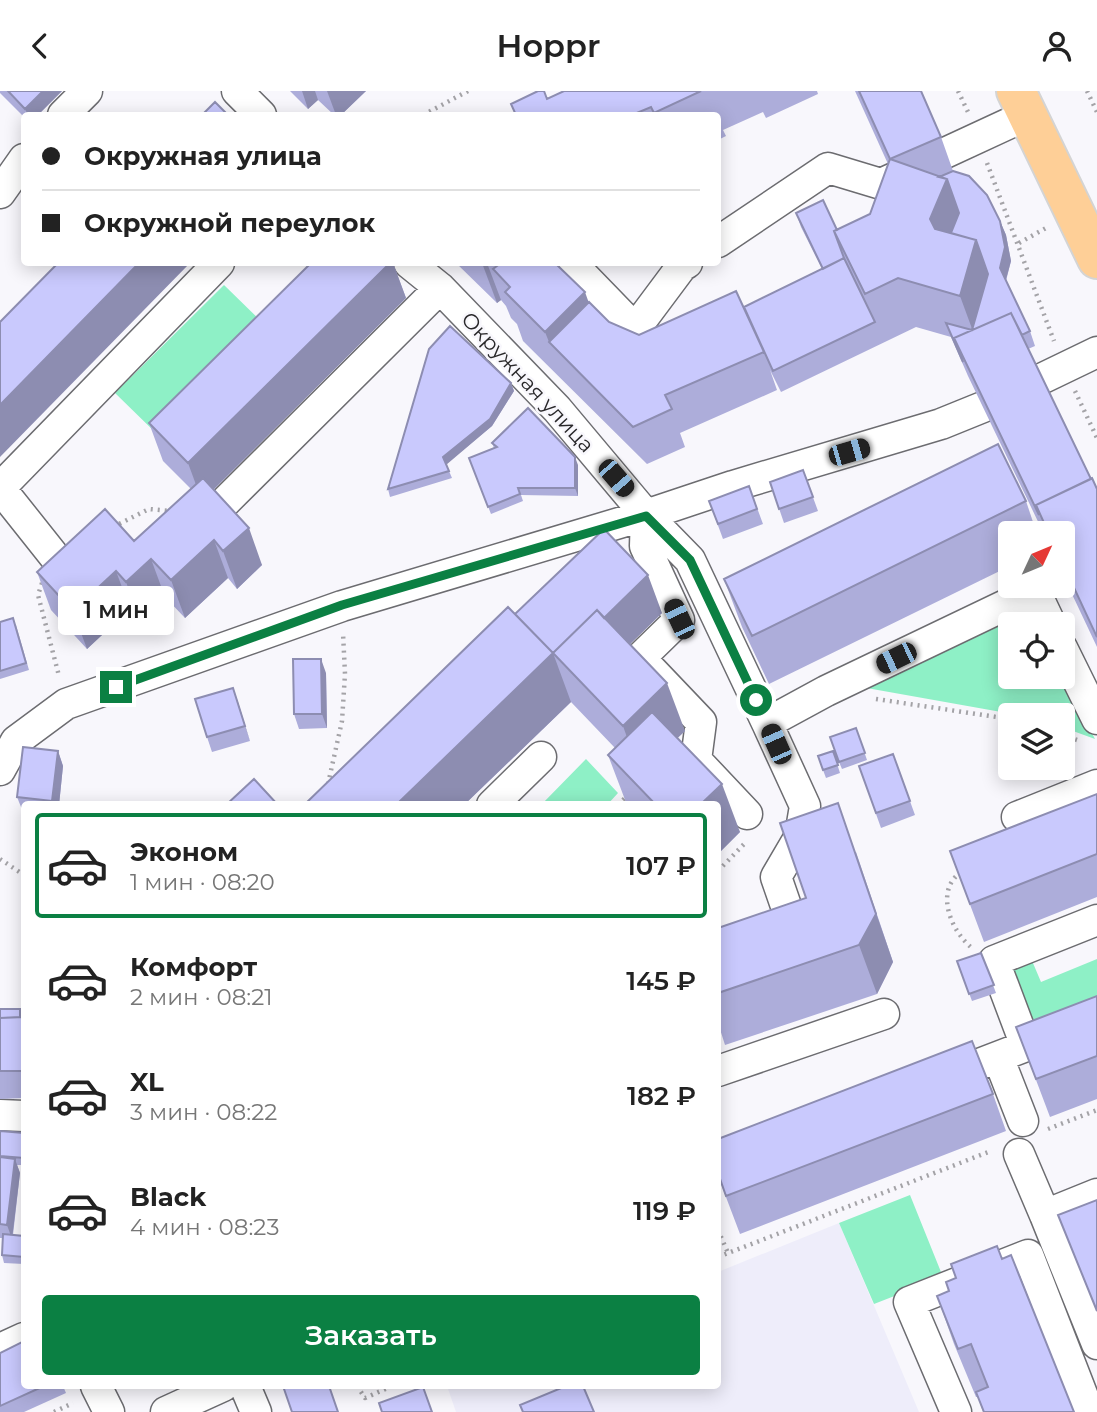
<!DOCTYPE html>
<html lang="ru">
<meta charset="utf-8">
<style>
:root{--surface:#fff;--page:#f2f2f2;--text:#222;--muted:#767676;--line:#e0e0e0;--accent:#0b8043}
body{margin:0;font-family:Montserrat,sans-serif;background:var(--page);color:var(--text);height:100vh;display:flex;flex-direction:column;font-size:26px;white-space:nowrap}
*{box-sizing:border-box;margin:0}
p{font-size:23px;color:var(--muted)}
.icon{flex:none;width:38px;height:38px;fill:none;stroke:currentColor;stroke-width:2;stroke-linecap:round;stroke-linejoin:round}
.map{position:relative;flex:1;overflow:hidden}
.drawer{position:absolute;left:21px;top:710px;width:700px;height:588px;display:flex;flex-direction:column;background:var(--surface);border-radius:7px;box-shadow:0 4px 18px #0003}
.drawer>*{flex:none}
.top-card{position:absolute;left:21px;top:21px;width:700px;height:154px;border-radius:7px;box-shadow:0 4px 18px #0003;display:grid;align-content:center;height:154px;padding:0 21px;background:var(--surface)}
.needle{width:46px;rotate:46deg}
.controls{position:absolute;left:998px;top:430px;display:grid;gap:14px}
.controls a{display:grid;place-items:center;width:77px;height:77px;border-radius:7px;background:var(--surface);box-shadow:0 4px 18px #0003;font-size:35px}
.end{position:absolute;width:32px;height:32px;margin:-16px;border:9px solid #0b8043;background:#fff;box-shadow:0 0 0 4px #fff}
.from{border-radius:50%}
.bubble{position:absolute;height:49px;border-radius:7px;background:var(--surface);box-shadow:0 4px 18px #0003;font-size:23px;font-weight:600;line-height:49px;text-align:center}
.car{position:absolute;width:21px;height:42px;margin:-21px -10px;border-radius:9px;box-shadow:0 0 5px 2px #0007;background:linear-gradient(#222 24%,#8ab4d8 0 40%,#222 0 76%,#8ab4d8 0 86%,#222 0)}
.top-card b{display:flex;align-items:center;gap:24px;height:66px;font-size:26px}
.top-card b+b{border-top:2px solid var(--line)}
.top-card i{width:18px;height:18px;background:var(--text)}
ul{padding:12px 0 0;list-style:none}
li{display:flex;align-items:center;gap:21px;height:105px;margin:0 14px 10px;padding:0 7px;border:4px solid transparent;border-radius:7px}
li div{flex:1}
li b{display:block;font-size:26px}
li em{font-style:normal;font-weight:600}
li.active{border-color:var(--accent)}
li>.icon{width:63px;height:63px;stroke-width:1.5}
.action{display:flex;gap:14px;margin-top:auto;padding:14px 21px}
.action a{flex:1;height:80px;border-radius:7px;background:var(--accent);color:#fff;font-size:28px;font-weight:600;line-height:80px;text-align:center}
header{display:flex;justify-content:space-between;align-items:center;height:91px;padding:0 21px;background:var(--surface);font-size:32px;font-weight:600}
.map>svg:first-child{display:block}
.built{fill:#eeedfa}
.green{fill:#8ef0c6}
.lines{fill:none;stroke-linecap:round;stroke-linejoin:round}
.minor-casing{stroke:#6c6c70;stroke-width:33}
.major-casing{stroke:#d4d4d4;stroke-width:42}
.path{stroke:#a4a3a7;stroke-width:4.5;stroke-dasharray:2 5;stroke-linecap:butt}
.minor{stroke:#fff;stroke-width:30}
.major{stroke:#fecf97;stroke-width:38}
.wall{fill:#adadda}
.shaded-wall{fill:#8d8db1}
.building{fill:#c9c9fd;stroke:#8d8db1;stroke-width:2}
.route{stroke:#0b8043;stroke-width:9}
.labels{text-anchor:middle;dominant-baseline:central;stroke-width:5;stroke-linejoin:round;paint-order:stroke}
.street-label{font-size:21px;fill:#29282a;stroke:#f8f7fc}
</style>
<header><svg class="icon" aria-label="back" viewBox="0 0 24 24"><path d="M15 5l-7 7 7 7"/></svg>Hoppr<svg class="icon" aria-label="person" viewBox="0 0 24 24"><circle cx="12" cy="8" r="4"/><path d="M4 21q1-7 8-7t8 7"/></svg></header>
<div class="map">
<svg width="1097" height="1321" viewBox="0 0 1097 1321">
<rect width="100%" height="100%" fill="#f8f7fc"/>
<!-- built -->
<path class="built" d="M839 1132 919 1321H456L447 1295H718V1181Z"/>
<!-- green -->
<path class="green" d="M224 194 267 236 159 345 115 302Z
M996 529 1012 534H1010V586H1062V584L1095 648 1062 636V625H1024L861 596Z
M586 668 618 702 607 714H541Z
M1030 865 1041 891 1097 868V920L1032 944 1006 875Z
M910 1104 943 1186 874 1213 839 1132Z"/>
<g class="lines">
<!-- minor casing -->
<g class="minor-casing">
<path id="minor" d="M237 0 261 24
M63 24 87 0
M945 62 1027 24
M0 102 24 68
M718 151 828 77 881 93 894 87
M409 172 440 197 557 318 646 424 690 469 767 632
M571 172 635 238 682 175 687 172
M1039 289 1097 261
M0 397 219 172
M0 397 66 480 81 466
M225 411 440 197
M646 424 645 455 679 529 640 567 701 631 696 669 747 723
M1062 557 1097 628
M0 679 16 650 66 613 342 515 646 424 733 395 941 333 983 316
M492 714 541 666
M1017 726 1097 694
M1097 829 994 870 1026 955 1097 928
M718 868 795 841 776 786 800 745 805 715 767 632 826 600 1035 500 1051 534
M998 966 1023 1030
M718 980 884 923
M943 987 1026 955
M0 1024 24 1025
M1019 1063 1045 1124
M1097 1103 1045 1124 1097 1253
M0 1258 24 1247
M96 1295 109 1321
M245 1295 256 1321
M166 1321 223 1295
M956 1321 909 1211 1028 1164 1089 1321"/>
</g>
<!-- major casing -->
<g class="major-casing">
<path id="major" d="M1016 0 1097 168"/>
</g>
<!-- path -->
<path class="path" d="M958 0 968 21
M1087 0 1097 21
M423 24 468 0
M987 72 1054 250
M1019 152 1046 137
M1075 300 1097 347
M113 436 149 418 170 420
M42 492 38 504 59 585
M876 608 1010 628
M1062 644 1077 649
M328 693 342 630 345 583 343 542
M618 714 627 705
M0 768 24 784
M718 780 746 751
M961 781C934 800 951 840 972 857
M1048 1038 1097 1019
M718 1139 728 1162
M718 1166 991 1060
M357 1295 365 1307 392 1295
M54 1321 73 1312"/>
<!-- minor -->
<use href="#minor" class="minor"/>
<!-- major -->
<use href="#major" class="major"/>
</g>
<!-- wall -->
<path class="wall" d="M0 0H62L38 24H24V26L0 2Z
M290 0H366L341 24H334L318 9 308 18Z
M564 0H817L818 3 766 27 763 21 723 39 726 45 718 49V24H514H516L511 13 547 8Z
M855 0H921L941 46 953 80 1000 130 1006 144 1011 170 1006 190 1030 240 1035 255 1028 258 1091 388 1097 398V556L1062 482V443H1044L968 285 951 246 916 236 781 301 770 279 777 299 680 342 685 356 647 373 523 250 517 233 511 227 506 215 501 209 497 212 456 172H558L560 176 589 211 609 231 639 244 744 216 822 178 801 136 796 122 837 139 870 123 888 73Z
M311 172H393L406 207 213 399 262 474 237 498 228 487 185 527 165 506 140 529 130 518 87 558 51 519 37 481 134 450 191 398 163 370 149 332Z
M511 292 514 300 492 335 446 373 452 387 390 406 388 398Z
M492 352 578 374V405L521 404 523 410 491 423 469 367 494 357Z
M803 379 818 420 784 432 770 391Z
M749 395 763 433 723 448 709 410Z
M1026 410 1037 443H1010V475L769 593 742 536 724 488Z
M662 522 630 553 685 640 677 647 740 741 718 763V714H627L608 664 615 657 571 611 464 714H304L515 523Z
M0 531 16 534 29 579 0 588Z
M326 582 327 637 299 638 294 623Z
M233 597 250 650 212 661 207 646Z
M856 637 867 669 842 678 839 671Z
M58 660 63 675 59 714H24V721H23L17 706Z
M833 660 840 682 826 687 823 679Z
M893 663 915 724 881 737 859 675Z
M1097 703V806L984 851 950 760Z
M856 761 893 871 877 903 725 954 718 932V837L806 807Z
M981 862 996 902 972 910 957 870Z
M1097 905V1008L1050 1026 1016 936Z
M0 918 24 926V1007L0 1008Z
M993 1003 1006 1040 740 1143 718 1085V1048Z
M0 1040 24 1042V1074H17L20 1082 13 1144 24 1145V1173L4 1172 2 1164 3 1147H0Z
M1002 1168 1074 1321H983L978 1306H976L954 1253 937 1205 949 1200Z
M0 1262 24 1295H63L66 1302 24 1321H0Z"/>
<!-- shaded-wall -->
<path class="shaded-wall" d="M43 0H62L38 24H28L25 18Z
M302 0H315L318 9 308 18Z
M327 0H366L341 24H336Z
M947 88 964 137 950 172 930 128Z
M1000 130 1006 144 1011 170 1005 192 1000 177Z
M976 149 994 198 978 254 960 205Z
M139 172H190L0 366V314Z
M390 172H393L406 207 202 410 188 372Z
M482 172H487L501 209 497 212Z
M553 172H558L573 213 585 201 602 249 549 251 545 241Z
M511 292 514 300 492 335 446 374 443 366Z
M575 366 578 374V405L575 397Z
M249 437 262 474 237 498 223 460Z
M214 449 228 487 185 527 171 489Z
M151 468 165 506 140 529 126 491Z
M116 480 130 518 87 558 73 520Z
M648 484 662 522 586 596 560 570Z
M553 562 571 611 464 714H396Z
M321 568 326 582 327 637 322 623Z
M667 592 685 640 640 683 623 635Z
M233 597 238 611 250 650 245 635Z
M58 660 63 675 59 714H54L52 710Z
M722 693 740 741 718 763V714H700Z
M838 712 893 871 877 903 859 854Z
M15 1068 20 1082 12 1148 7 1134Z"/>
<!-- building -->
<path class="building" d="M8 0H43L25 18Z
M538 0H544L547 8 564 0H701L654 22 651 16 632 24H514H516L511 13Z
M859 0H921L941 46 890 68Z
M215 11 228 24H202Z
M890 68 947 88 930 128 935 138 976 149 960 205 898 187 865 203 834 140 870 123Z
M953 80 969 85 987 104 1000 130 1005 156 1000 177 1030 240 1022 244 1011 222 954 247 963 271 946 232 972 239 988 183 976 149 951 142 959 122 947 88 939 86Z
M823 109 837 139 834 140 844 167 823 178 796 122Z
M844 167 875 231 773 280 744 216Z
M58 172H139L0 314V231Z
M311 172H390L188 372 149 332Z
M494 172H555L585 201 545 241 505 201 510 196 493 178 497 175Z
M736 200 764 261 665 304 672 318 633 336 549 251 589 211 609 231 639 244Z
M1011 222 1091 388 1036 414 1039 424 954 247Z
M450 235 511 292 490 328 443 366 449 380 388 398 429 258Z
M528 317 575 366V397H518L520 403 488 416 469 367 497 356 492 352Z
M998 353 1026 410 752 545 724 488Z
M803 379 813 406 779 418 770 391Z
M203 387 249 437 223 460 214 449 171 489 151 468 126 491 116 480 73 520 37 481 105 418 134 450Z
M1092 387 1097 398V546L1062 471V443H1049L1036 414Z
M749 395 757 418 718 433 709 410Z
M604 438 648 484 604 527 597 519 553 562 515 523Z
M508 516 553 562 396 714H304Z
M597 519 667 592 623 635 553 562Z
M13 527 26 572 0 580V531Z
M293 568H321L322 623H294Z
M233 597 245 635 207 646 195 608Z
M652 621 722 693 700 714H656L608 664Z
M856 637 865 662 839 671 830 646Z
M23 656 58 660 52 710 17 706Z
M833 660 838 674 823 679 818 665Z
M893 663 910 710 876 722 859 675Z
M254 688 278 714H226Z
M1097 703V763L970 813 950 760Z
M838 712 876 823 859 854 718 902V837L806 807 780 732Z
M981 862 994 894 969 903 957 870Z
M1097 905V965L1036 988 1016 936Z
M0 918H20V926L0 927Z
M24 926V980H0V927Z
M972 950 993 1003 726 1105 718 1082V1048Z
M0 1040 24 1042V1067L0 1065Z
M0 1066 15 1068 7 1134 0 1133Z
M1097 1109V1220L1058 1124Z
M3 1143 24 1145V1166L2 1164Z
M997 1155 1002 1168 1011 1164 1074 1321H984L976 1301 988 1296 971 1253 958 1258 937 1205 949 1200 946 1191 956 1187 951 1173Z
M24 1250V1295H44L0 1315V1262Z
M283 1295H329L338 1321H292Z
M566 1295H583L594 1321H523L520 1314Z
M423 1296 432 1321H382L379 1312Z"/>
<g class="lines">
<!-- route -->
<path class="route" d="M116 596 342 514 646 425 690 469 756 609"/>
</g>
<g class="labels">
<!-- street labels -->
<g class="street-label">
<text transform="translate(528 291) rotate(47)">Окружная улица</text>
</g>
</g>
</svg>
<div class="controls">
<a><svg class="needle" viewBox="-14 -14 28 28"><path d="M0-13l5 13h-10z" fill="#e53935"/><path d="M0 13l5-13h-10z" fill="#767676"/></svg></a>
<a><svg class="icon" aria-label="locate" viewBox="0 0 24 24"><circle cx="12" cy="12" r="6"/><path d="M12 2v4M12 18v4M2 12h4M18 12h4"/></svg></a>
<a><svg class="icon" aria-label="layers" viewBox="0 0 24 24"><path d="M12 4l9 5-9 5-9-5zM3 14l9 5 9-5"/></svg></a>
</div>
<i class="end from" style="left:756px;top:609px"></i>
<i class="end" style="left:116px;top:596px"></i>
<div class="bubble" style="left:58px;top:495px;width:116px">1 мин</div>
<i class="car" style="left:849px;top:361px;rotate:74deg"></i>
<i class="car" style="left:616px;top:387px;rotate:139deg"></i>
<i class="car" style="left:679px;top:528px;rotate:335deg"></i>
<i class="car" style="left:896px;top:567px;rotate:244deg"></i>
<i class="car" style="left:776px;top:653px;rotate:336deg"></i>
<div class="top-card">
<b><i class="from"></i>Окружная улица</b>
<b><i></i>Окружной переулок</b>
</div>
<section class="drawer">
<ul>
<li class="active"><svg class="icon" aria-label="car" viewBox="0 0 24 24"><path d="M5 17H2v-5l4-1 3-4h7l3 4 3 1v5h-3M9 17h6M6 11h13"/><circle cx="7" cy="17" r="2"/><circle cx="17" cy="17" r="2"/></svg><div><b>Эконом</b><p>1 мин · 08:20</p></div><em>107 ₽</em></li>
<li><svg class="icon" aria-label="car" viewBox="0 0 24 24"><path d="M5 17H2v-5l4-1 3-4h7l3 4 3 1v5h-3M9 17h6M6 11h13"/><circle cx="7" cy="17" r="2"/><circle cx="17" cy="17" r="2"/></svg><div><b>Комфорт</b><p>2 мин · 08:21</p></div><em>145 ₽</em></li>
<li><svg class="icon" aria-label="car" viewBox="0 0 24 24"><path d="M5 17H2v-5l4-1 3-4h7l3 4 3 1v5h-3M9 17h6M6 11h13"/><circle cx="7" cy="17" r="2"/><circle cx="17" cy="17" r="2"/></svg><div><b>XL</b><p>3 мин · 08:22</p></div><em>182 ₽</em></li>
<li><svg class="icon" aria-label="car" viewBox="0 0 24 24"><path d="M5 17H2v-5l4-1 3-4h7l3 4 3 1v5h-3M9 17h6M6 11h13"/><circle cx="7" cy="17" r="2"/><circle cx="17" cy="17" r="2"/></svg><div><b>Black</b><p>4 мин · 08:23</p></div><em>119 ₽</em></li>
</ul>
<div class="action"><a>Заказать</a></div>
</section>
</div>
